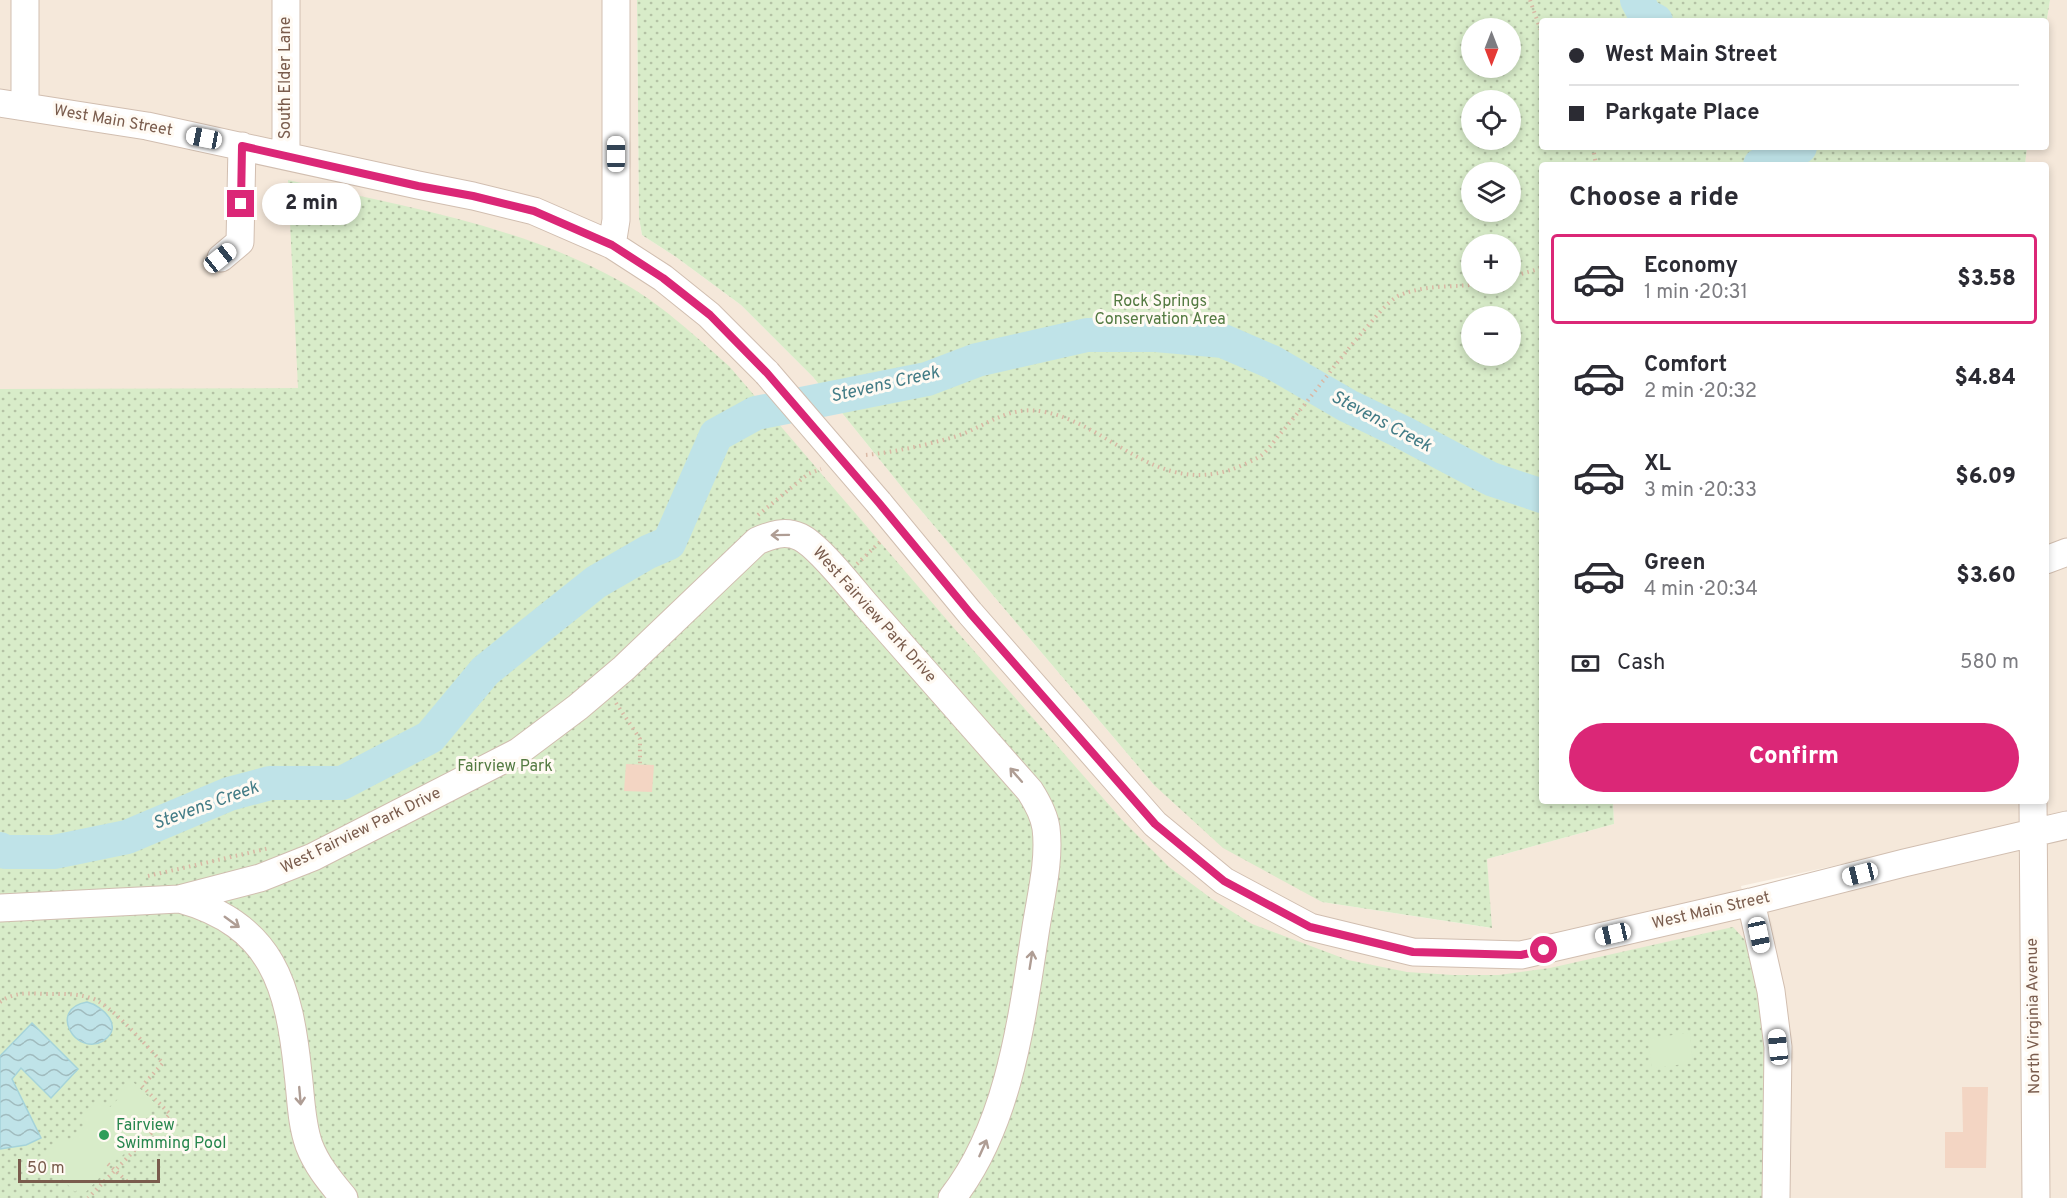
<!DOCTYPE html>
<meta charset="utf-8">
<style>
:root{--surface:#fff;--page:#f7f7f7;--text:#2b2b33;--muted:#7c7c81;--line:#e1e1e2;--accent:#db2777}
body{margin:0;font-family:Overpass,sans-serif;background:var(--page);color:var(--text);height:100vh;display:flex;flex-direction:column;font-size:22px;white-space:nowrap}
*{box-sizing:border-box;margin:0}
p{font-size:20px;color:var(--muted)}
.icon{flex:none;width:33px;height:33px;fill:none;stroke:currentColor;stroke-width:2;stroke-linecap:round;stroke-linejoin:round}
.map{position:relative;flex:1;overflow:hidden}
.panel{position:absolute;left:1539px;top:162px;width:510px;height:642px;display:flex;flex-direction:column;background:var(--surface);border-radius:6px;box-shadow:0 3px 9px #0003}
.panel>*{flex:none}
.banner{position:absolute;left:1539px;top:18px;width:510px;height:132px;border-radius:6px;box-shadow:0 3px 9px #0003;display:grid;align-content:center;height:132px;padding:0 30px;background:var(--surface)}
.needle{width:39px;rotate:180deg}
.fabs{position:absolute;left:1461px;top:18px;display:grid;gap:12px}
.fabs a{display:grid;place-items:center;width:60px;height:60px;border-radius:50%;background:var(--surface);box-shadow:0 3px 9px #0003;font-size:30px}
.scale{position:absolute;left:18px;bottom:15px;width:142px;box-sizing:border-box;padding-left:6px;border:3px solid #7a5c4d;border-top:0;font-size:16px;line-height:21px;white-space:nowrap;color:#7a5c4d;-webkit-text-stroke:4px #fffaf3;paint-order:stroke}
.end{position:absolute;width:27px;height:27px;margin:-14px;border:8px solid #db2777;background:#fff;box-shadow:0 0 0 3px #fff}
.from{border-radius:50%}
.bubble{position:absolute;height:42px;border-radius:21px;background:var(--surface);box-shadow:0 3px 9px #0003;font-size:20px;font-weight:800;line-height:42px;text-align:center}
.car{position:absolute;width:18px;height:36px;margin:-18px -9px;border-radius:8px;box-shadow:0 0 4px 2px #0007;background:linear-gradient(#fff 24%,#345 0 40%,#fff 0 76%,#345 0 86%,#fff 0)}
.banner b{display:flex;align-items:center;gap:21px;height:57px;font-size:22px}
.banner b+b{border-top:2px solid var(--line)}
.banner i{width:15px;height:15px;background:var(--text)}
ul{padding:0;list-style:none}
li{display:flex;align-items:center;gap:18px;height:90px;margin:0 12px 9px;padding:0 18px;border:3px solid transparent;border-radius:6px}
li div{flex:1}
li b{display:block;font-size:22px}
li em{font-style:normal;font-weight:800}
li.selected{border-color:var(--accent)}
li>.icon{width:54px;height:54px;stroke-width:1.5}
h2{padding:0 30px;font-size:27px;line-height:72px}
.pay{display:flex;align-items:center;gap:15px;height:66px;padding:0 30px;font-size:22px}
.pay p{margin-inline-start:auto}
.cta{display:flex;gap:12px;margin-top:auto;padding:12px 30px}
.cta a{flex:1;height:69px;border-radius:36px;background:var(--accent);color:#fff;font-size:24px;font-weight:800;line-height:69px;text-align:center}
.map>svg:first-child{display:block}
.residential{fill:#f5e8da}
.park{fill:url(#park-dots);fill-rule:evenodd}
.pitch{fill:#d8ecc9}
.water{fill:url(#water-waves);stroke:#a5d3da;stroke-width:1.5}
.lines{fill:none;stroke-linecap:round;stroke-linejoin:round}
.river{stroke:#bfe3e8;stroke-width:34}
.building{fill:#f3d5c3}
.minor-casing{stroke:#d1beb0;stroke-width:29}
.path{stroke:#d9b8a5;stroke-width:4;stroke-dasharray:1.5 4.5;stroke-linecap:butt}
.minor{stroke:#fff;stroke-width:27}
.minor-bridge-casing{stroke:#d1beb0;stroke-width:29;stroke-linecap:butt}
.minor-bridge{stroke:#fff;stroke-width:27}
.oneway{stroke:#af9d94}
.route{stroke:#db2777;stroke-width:8}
.leisure-dot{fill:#2e9e5b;stroke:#fffaf3;stroke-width:2}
.labels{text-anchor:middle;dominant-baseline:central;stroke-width:6;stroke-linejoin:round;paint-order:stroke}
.street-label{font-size:16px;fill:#7a5c4d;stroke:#fffaf3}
.park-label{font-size:16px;fill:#537a41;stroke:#fffaf3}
.leisure-label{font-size:16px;fill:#27864d;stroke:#fffaf3;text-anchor:start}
.water-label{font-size:18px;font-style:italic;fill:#437c86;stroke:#fffaf3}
</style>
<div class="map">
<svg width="2067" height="1198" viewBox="0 0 2067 1198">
<defs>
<pattern id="park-dots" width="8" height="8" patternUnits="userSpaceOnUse" patternTransform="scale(1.5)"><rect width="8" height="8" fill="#d8ecc9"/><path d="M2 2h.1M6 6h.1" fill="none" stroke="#b4c2a5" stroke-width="1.8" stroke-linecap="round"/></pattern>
<pattern id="water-waves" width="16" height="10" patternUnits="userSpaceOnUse" patternTransform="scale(1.5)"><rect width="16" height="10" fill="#bfe3e8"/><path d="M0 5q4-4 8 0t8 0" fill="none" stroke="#a0bbbe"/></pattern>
</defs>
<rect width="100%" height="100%" fill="#fdf6ec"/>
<!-- residential -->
<path class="residential" d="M0 0H637L639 218 642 235 676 257 741 305 813 377 913 501 1154 785 1322 902 1491 928 1487 859 1614 824 1613 801H2046V165H2025L2027 147H2046V25L2050 0H2067V815L1741 886 1766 990 0 1198Z
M2067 833V1198H1782L1759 907Z"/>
<!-- park -->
<path class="park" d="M637 0H2050L2046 25V21H1542V147H2027L2025 165H1542V801H1613L1614 824 1487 859 1492 928 1322 902 1223 848 1154 785 913 501 813 377 741 305 676 257 642 235 639 218ZM1472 28H1510V68H1472ZM1472 100H1510V140H1472ZM1472 172H1510V212H1472ZM1472 244H1510V284H1472ZM1472 316H1510V356H1472Z
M288 180C400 206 517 224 618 280 659 302 694 335 729 366L953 627 1124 822 1169 867 1212 899 1252 924 1348 960 1407 972 1453 975H1499L1550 968 1733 927 1744 939 1750 956 1759 991 1765 1045V1198H0V389L298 388Z"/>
<!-- pitch -->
<path class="pitch" d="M1690 1033 1693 1063 1652 1068 1648 1038Z
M131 1080 157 1105 130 1133 137 1141 119 1159 116 1156 101 1171 103 1174 85 1193 79 1188 75 1192 47 1164 51 1160 46 1155 64 1137 70 1142 86 1125 80 1119 97 1101 103 1107 106 1104 110 1107 120 1097 117 1093Z"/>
<!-- water -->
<path class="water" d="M87 1002C103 1006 125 1027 103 1041 76 1057 47 1009 87 1002Z
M32 1023 78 1069 51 1098 21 1068 12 1079 41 1138 26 1145 0 1149V1056Z"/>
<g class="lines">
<!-- river -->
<path class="river" d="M1637 0 1645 15 1656 21
M1760 165 1800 147
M0 849 5 852H54L127 837 229 794 270 783H342L430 737 485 671 532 633 596 582 648 552 669 543 716 435 756 413 927 379 977 360 1087 335H1156L1223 341 1272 362 1348 406 1404 433 1491 479 1542 496"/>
</g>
<!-- building -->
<path class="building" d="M626 764 654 765 652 792 624 791Z
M1962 1087H1988L1986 1168H1945V1132H1963Z"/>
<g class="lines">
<!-- minor casing -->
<g class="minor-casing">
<path id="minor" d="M25 0V106
M0 103 147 126 418 185 473 196 534 211 612 245 663 278 709 315 767 373
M286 156V0
M612 245 616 220V0
M221 258 240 242 242 146
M879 503 970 613 1155 824 1224 881 1310 927 1413 952 1521 955 1751 902 1904 863 2067 825
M2046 560 2067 552
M2033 801 2036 1198
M180 899C273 925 289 986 298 1073 301 1097 301 1123 309 1145 317 1166 330 1181 344 1198
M1751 902 1771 991 1778 1047 1776 1198
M0 908 179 899 260 878 313 857 518 752 578 707 624 668 757 541C771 535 785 530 800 537 819 546 852 589 867 606 921 667 975 729 1030 791 1037 802 1044 814 1046 828 1050 860 1041 895 1036 927 1022 1017 1010 1124 952 1198"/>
</g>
<!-- path -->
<path class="path" d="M1530 0 1542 34
M1593 147 1596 165
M1510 277 1542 268
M866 455C895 452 926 445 954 437 986 427 1008 404 1045 412 1110 425 1155 494 1230 470 1239 467 1250 462 1259 457 1267 452 1274 441 1280 434 1310 400 1336 362 1366 328 1375 318 1386 303 1398 296 1425 284 1450 288 1478 284
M758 515 808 474 821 469
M857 564 882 540
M616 703 640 739V764
M148 876 270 848
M0 1002C14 992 28 993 44 994 60 994 76 993 91 998 111 1004 146 1046 163 1063L142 1086 170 1114 88 1198
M108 1164 130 1184"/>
<!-- minor -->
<use href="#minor" class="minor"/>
<!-- minor-bridge casing -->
<g class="minor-bridge-casing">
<path id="minor-bridge" d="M767 373 879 503"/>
</g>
<!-- minor-bridge -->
<use href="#minor-bridge" class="minor-bridge"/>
</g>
<!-- one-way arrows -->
<defs><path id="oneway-shaft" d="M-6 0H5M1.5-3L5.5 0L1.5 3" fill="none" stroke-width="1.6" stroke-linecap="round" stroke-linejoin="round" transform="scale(1.5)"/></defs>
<g class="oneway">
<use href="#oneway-shaft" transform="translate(780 535) rotate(179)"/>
<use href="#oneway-shaft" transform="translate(1016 775) rotate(-131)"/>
<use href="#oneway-shaft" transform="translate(232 922) rotate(36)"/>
<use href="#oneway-shaft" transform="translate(1031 960) rotate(-81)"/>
<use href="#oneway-shaft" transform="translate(300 1096) rotate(85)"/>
<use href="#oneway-shaft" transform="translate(983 1148) rotate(-66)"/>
</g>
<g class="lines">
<!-- route -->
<path class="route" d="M241 204 242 146 418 186 473 196 534 211 612 245 663 278 710 315 767 373 879 503 970 613 1155 824 1224 881 1310 927 1413 952 1521 955 1544 950"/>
</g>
<!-- markers -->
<circle class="leisure-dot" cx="104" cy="1135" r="6"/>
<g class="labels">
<!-- street labels -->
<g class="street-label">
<text transform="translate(286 78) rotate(-90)">South Elder Lane</text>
<text transform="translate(113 121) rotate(10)">West Main Street</text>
<text transform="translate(874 615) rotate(48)">West Fairview Park Drive</text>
<text transform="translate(361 831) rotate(-26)">West Fairview Park Drive</text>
<text transform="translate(1711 911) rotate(-13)">West Main Street</text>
<text transform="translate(2034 1016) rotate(-91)">North Virginia Avenue</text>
</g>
<!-- park labels -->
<g class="park-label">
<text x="1160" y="302">Rock Springs<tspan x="1160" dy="18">Conservation Area</tspan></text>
<text x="505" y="767">Fairview Park</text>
</g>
<!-- leisure labels -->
<g class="leisure-label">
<text x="116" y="1126">Fairview<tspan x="116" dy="18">Swimming Pool</tspan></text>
</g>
<!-- water labels -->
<g class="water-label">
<text transform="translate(885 385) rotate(-13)">Stevens Creek</text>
<text transform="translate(1381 422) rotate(28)">Stevens Creek</text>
<text transform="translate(206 806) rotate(-20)">Stevens Creek</text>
</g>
</g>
</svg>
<div class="fabs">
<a><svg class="needle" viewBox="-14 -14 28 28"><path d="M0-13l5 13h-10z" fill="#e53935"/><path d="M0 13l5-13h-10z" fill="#7c7c81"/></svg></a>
<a><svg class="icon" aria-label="locate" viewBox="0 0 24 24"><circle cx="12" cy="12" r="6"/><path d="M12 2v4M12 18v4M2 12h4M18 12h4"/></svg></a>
<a><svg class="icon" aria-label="layers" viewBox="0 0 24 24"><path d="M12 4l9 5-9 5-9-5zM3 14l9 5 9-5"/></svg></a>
<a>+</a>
<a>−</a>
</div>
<div class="scale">50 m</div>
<i class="end from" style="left:1544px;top:950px"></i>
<i class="end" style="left:241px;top:204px"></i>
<div class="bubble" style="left:262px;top:183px;width:99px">2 min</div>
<i class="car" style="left:204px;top:138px;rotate:281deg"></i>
<i class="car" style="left:616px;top:154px;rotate:0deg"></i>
<i class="car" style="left:220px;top:258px;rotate:51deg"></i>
<i class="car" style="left:1860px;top:874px;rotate:256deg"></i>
<i class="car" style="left:1613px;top:934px;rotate:257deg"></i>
<i class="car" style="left:1759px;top:935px;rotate:168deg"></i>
<i class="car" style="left:1778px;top:1047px;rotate:354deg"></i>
<div class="banner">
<b><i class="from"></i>West Main Street</b>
<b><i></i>Parkgate Place</b>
</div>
<section class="panel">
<h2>Choose a ride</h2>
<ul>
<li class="selected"><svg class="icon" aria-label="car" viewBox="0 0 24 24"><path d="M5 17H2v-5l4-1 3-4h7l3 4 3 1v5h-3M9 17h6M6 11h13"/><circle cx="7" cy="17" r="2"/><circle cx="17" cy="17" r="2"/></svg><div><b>Economy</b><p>1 min · 20:31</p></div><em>$3.58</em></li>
<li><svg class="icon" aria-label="car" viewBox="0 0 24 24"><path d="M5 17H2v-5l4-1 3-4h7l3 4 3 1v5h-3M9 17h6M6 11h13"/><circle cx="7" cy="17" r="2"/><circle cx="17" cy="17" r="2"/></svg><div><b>Comfort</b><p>2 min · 20:32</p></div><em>$4.84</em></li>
<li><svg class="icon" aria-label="car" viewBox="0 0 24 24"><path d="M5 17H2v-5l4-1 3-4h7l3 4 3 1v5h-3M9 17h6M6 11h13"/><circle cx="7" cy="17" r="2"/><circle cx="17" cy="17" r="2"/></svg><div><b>XL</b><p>3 min · 20:33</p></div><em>$6.09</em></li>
<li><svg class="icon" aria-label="car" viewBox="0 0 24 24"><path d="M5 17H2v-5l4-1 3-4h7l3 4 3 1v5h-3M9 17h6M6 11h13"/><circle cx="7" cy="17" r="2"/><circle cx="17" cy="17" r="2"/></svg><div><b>Green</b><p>4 min · 20:34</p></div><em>$3.60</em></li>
</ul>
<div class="pay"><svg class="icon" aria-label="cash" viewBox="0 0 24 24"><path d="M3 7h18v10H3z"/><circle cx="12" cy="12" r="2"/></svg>Cash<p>580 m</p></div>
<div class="cta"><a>Confirm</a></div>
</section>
</div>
